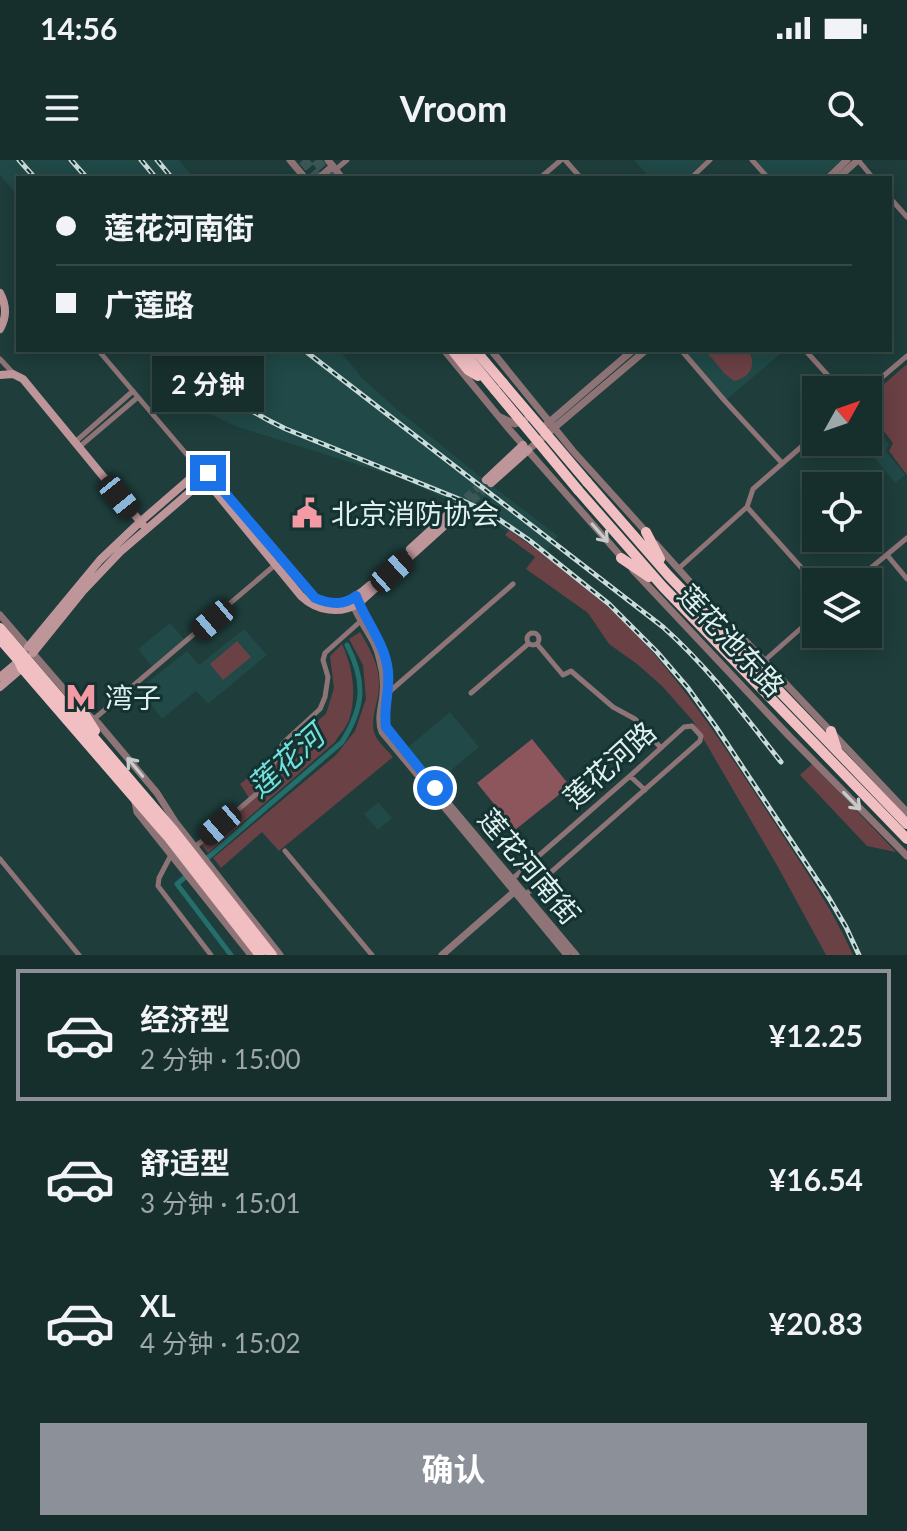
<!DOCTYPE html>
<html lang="zh">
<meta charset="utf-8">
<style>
:root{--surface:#162e2c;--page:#1f3634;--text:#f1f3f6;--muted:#9ea8a9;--line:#354a48;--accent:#8c9099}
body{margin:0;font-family:Lato,"Noto Sans SC",sans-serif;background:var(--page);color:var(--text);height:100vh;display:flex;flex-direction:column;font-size:30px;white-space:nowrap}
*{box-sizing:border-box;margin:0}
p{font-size:26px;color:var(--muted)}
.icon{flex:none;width:44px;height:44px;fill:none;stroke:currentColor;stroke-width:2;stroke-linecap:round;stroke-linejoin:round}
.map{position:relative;height:795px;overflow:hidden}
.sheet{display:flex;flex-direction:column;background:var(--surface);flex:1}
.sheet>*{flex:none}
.banner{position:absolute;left:16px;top:16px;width:876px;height:176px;border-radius:0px;box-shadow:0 4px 20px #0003,0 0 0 2px var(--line);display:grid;align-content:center;height:176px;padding:0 40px;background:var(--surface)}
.needle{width:52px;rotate:50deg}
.buttons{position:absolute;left:802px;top:216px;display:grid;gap:16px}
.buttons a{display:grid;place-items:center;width:80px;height:80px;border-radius:0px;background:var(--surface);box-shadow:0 4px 20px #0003,0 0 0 2px var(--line);font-size:40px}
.end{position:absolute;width:36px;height:36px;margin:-18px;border:10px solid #1a73e8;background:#fff;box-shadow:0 0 0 4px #fff}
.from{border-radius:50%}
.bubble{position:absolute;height:56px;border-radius:0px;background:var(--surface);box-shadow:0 4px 20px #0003,0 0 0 2px var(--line);font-size:26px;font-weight:700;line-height:56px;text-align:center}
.car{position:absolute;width:24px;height:48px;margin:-24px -12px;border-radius:10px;box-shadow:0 0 6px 2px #0007;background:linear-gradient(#222 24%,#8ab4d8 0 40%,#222 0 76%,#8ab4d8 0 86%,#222 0)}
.banner b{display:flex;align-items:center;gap:28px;height:76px;font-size:30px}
.banner b+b{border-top:2px solid var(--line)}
.banner i{width:20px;height:20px;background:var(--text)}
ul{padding:14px 0 0;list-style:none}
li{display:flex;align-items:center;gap:24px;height:132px;margin:0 16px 12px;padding:0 24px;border:4px solid transparent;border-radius:0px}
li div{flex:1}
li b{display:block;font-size:30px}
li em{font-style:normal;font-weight:700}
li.current{border-color:var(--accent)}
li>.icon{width:72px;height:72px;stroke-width:1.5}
.primary-button{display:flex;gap:16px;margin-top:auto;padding:16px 40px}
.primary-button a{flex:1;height:92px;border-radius:0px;background:var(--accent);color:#fff;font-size:32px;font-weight:700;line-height:92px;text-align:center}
.status{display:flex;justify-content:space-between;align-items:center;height:56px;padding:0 40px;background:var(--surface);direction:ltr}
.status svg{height:22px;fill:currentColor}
header{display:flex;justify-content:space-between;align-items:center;height:104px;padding:0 40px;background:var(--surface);font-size:36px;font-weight:700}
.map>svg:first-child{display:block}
.built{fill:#204947}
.green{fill:#6a4145}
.forest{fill:#8c565c}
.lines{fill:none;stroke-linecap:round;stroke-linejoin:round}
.canal{stroke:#246e6b;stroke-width:5}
.secondary-tunnel{stroke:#3b5856;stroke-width:8;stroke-dasharray:8 4;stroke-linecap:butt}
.trunk-tunnel{stroke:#3b5856;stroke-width:10;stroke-dasharray:10 5;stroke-linecap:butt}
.minor{stroke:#8e7476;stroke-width:5}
.tertiary{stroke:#8e7476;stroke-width:7}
.secondary{stroke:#be969a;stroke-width:8}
.trunk{stroke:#f1bec2;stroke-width:10}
.rail-casing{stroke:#cadcda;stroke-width:5}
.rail{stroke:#133231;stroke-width:2;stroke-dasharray:6;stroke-linecap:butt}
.trunk-bridge{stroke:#f1bec2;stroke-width:10}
.oneway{stroke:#c7cbca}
.route{stroke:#1a73e8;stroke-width:10}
.labels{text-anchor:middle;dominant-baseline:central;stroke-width:6;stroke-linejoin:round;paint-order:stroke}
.poi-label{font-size:28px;fill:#dff0ee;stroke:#133231;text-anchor:start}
.street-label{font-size:28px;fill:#dff0ee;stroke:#133231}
.water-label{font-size:30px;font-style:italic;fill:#72e0db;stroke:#133231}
</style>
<div class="status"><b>14:56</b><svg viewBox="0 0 49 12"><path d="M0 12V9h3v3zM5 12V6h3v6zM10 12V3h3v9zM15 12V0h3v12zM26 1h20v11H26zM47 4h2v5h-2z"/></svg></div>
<header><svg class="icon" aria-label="menu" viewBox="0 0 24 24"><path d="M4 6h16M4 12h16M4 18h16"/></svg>Vroom<svg class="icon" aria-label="search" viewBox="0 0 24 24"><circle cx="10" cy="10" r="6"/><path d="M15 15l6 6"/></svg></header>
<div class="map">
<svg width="907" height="795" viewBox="0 0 907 795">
<rect width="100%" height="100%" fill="#1e3d3b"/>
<!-- built -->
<path class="built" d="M0 0H179L194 18H18V36L0 15Z
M634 0H705V1L686 18H650Z
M757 0H842L821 18H770L756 1Z
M147 190H339L363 219 399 251 477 314 558 376 545 394 510 368 506 371 481 355 400 318 238 267 208 253 180 230Z
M681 190H785L725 241Z
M868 258 889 284 886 291 905 315 895 323 862 282H868Z
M170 463 185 480 153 508 138 489Z
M244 469 267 495 208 544 196 531 162 559 139 529 187 491 199 505Z
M450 552 479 587 436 623 407 588Z
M378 642 392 658 378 670 364 654Z"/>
<!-- green -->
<path class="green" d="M705 190H748C757 204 751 218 734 221L724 213Z
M907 204V315L889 291 893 283 868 251V238Z
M509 370C562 407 614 447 656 496 701 549 738 607 776 665 803 707 833 749 853 795H826L778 707 693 561 662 526 637 504 609 484 588 453 526 409 535 397 505 375Z
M360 472C370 489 380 506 379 526 379 543 368 561 376 577 380 584 388 591 393 597L279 691 262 672 221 708 213 698 336 595 355 571 366 539 363 505 349 479Z
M237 481 251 497 223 520 210 504Z
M342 484C353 507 357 535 349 560 346 568 339 575 335 582L208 693 201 684 251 641 240 624 326 554 334 528 330 496Z
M812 604 896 692 867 686 800 615Z"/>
<!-- forest -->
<path class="forest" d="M532 579 570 626 515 670 477 623Z"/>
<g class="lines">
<!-- canal -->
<path class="canal" d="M204 701 342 582C364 547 366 522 347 485
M190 713 177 724 231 795"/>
<!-- secondary-tunnel -->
<path class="secondary-tunnel" d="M457 346 486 320
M463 349 491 323"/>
<!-- trunk-tunnel -->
<path class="trunk-tunnel" d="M303 0 318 18
M316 0 331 18"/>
<!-- minor -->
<path class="minor" d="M565 0 581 18
M752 0 768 18
M858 0 873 18
M335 10 347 0
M540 18 561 0
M691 18 710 0
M890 38 907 57
M98 190 200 310
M681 190 725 241 782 303
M805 190 841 230
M0 199 13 213
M867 230 907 196
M74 283 133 231
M78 288 138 237
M747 347 753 329 816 274
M887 395 907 419
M678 409 747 347 816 424
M854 422 907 378
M527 479a6 6 0 1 1 12 0a6 6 0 1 1-12 0Z
M537 484 563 515 571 511 613 547 635 559 661 588
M764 501 816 455
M389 532 513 424
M471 533 528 484
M94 559 275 405
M630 616 645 630
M195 687 261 630 283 583 320 549 325 537 328 517 323 500 325 493 363 459
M285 691 372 795
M171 695 159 718 158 726 211 795
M0 699 79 795
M511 720 630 616 684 567 692 566 701 576 700 581 524 736"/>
<!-- tertiary -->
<path class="tertiary" d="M290 0 305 18
M328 0 342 18
M319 18 333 6
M828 18 847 0
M838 18 858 0
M444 190 509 269 625 401
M491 190 573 291 648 374
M500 257 515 264 525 260
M546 265 633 190
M528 290 646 190
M656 384 700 433 907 652
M633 410 789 576 907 696
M358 441 379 479 387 503 389 530 385 560 389 573 576 795
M352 442C359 463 376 478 380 501 383 511 384 522 383 533 382 546 377 559 382 572L567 795
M0 455 81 549 98 563 157 633 176 663 280 795
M135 642 137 652 251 795
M442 795 514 732"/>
<!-- secondary -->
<path class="secondary" d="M0 133C7 146 7 157 0 169
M0 215 13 214 23 219 143 365
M200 310 205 319 301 436C317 451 340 455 359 443L463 349
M201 310 208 313 315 438C338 449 353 440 370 425
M486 320 523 285
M491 323 528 290
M410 389 457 346
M28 487 100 400 140 362 200 310
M33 493 83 431 120 392 205 319
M0 517 19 501
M0 527 22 508"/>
<!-- trunk -->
<path class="trunk" d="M452 190 468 210 478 216
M462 190 495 230
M475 190 503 223
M587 322 668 415 907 664
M578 330 663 427 907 679
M646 372 660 399
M621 398 649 417
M0 468 174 671 272 795
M0 479 19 501 22 508 168 677 260 795
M81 549 95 571
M831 571 837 590"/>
<!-- rail casing -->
<g class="rail-casing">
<path id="rail" d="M19 0 35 18
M71 0 87 18
M141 0 156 18
M157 0 172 18
M180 190C210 225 245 250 286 269L459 339 491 354 529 380 609 444 657 492 688 528 716 567 829 738 846 767 859 795
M304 190 663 467C708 507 744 555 781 602"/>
</g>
<!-- rail -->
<use href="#rail" class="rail"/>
<!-- trunk-bridge -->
<path class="trunk-bridge" d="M503 223 587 322
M495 230 578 330"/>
</g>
<!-- one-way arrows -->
<defs><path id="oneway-shaft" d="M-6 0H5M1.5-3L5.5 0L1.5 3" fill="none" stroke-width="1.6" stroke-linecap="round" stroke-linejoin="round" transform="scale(2)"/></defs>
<g class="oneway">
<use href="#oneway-shaft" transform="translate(600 373) rotate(49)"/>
<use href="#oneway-shaft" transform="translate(135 607) rotate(-130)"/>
<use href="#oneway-shaft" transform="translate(852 641) rotate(46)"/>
</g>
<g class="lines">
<!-- route -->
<path class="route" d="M208 313 315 438C329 444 344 446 356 436 366 462 385 483 388 511 390 530 383 549 386 567L435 628"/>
</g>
<!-- icons -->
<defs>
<g id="civic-bare" transform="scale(2.4)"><path d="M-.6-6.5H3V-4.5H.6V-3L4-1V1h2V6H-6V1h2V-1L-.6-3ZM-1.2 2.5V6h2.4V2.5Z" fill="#f49aa4" stroke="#133231" stroke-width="2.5" paint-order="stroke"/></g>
<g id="metro-bare" transform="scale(2.4)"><path d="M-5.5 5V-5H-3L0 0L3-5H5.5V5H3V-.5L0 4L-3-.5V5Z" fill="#f49aa4" stroke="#133231" stroke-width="2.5" paint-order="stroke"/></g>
</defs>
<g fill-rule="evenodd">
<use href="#civic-bare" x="307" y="353"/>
<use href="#metro-bare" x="81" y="537"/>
</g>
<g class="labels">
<!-- poi labels -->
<g class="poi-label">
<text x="331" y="353">北京消防协会</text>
<text x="105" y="537">湾子</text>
</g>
<!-- street labels -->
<g class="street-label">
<text transform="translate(732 480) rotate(47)">莲花池东路</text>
<text transform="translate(609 604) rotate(-42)">莲花河路</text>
<text transform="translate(530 706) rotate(50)">莲花河南街</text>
</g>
<!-- water labels -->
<g class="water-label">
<text transform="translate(285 600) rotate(-42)">莲花河</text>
</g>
</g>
</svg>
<div class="buttons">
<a><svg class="needle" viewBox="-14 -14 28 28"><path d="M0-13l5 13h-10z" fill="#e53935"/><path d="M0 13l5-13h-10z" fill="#9ea8a9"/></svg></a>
<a><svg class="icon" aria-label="locate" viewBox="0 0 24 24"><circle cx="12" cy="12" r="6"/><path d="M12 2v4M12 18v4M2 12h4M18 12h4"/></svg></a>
<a><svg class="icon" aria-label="layers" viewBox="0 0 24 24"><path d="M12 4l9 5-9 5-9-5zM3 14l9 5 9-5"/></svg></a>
</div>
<i class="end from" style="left:435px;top:628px"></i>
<i class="end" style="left:208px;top:313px"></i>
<div class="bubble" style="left:152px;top:196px;width:112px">2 分钟</div>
<i class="car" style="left:119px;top:337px;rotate:141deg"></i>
<i class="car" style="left:392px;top:412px;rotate:48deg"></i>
<i class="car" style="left:213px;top:460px;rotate:230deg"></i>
<i class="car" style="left:220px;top:665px;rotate:229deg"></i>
<div class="banner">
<b><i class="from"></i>莲花河南街</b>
<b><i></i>广莲路</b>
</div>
</div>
<section class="sheet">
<ul>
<li class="current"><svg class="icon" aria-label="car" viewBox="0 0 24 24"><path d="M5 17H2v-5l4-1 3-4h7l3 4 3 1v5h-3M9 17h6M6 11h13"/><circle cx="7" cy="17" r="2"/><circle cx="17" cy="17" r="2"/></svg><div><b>经济型</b><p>2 分钟 · 15:00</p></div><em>¥12.25</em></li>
<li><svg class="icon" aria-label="car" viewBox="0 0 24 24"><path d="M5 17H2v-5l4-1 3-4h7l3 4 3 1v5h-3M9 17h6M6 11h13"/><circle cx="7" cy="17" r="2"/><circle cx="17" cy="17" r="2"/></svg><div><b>舒适型</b><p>3 分钟 · 15:01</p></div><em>¥16.54</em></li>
<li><svg class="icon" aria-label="car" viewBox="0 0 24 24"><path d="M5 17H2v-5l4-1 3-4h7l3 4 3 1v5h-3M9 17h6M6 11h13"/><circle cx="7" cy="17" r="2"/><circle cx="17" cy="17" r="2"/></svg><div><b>XL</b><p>4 分钟 · 15:02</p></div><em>¥20.83</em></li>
</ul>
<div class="primary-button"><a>确认</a></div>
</section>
